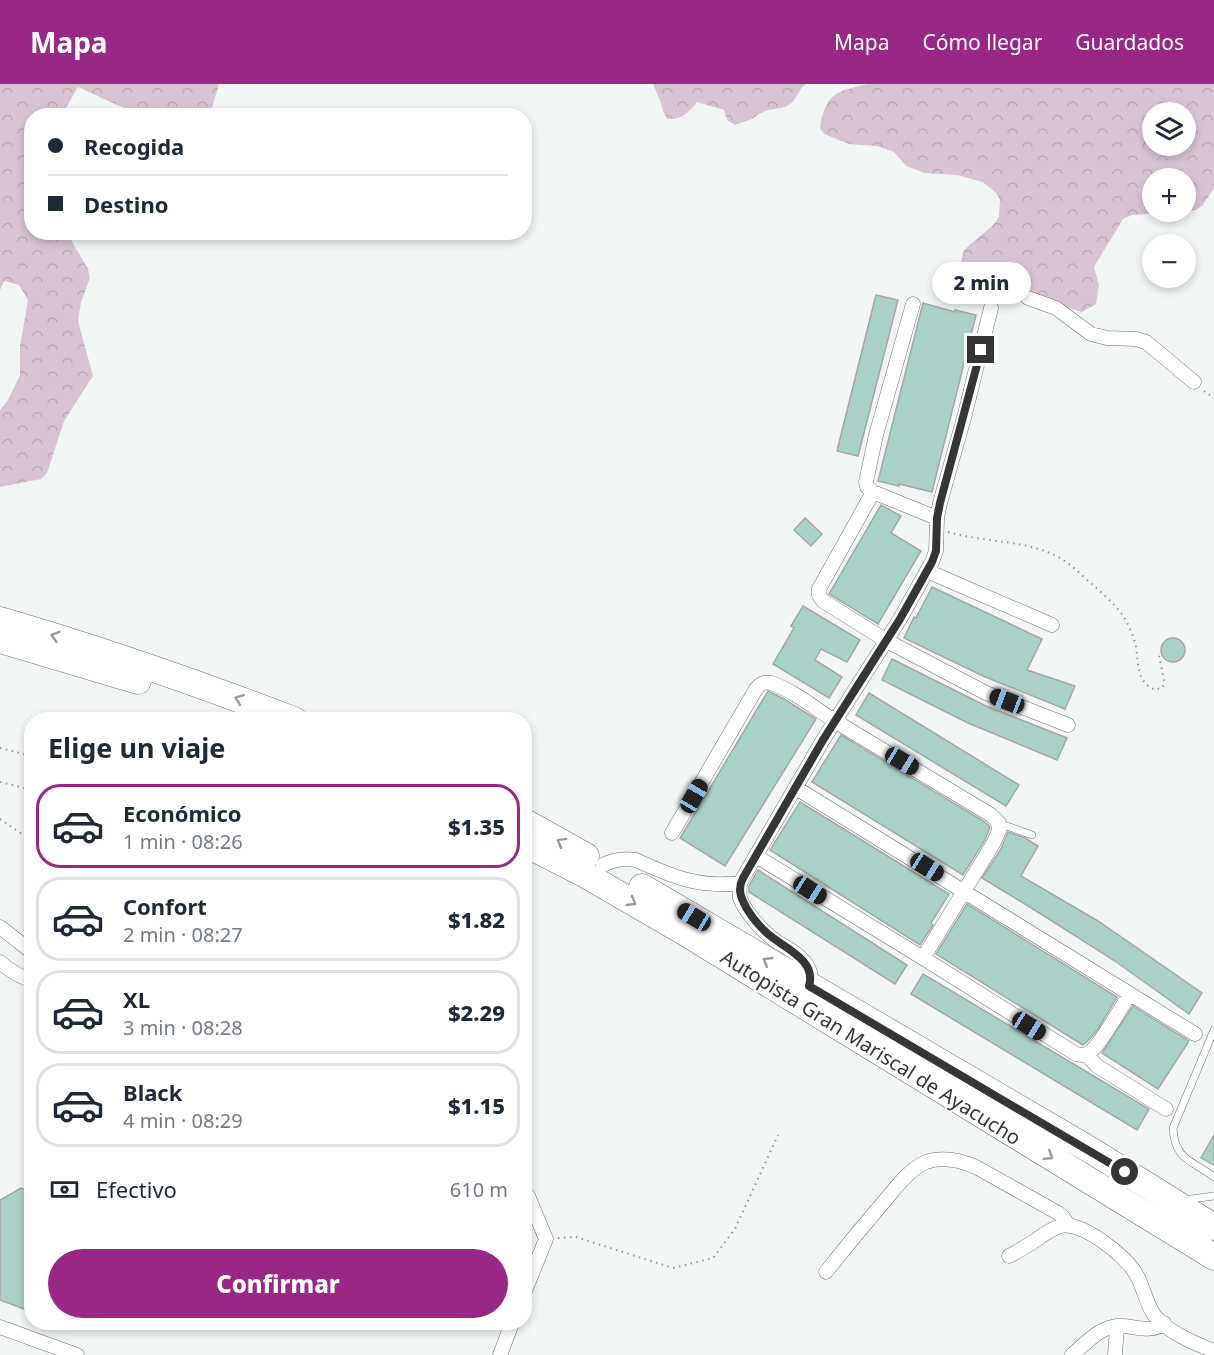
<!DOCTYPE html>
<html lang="es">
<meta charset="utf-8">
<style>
:root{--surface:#fff;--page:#f6f6f7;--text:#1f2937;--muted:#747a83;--line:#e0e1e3;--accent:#982785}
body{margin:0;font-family:"Noto Sans",sans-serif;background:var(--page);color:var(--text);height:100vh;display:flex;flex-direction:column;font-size:22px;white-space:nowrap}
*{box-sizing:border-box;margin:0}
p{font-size:20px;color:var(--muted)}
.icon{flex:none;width:33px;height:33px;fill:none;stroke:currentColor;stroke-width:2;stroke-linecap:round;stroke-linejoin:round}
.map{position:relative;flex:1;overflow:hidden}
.drawer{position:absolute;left:24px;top:628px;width:508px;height:618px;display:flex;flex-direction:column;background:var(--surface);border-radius:24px;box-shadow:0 3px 9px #0003}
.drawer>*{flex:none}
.top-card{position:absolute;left:24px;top:24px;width:508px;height:132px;border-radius:24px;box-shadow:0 3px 9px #0003;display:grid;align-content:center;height:132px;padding:0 24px;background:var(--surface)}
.buttons{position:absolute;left:1142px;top:18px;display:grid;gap:12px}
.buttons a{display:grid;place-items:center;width:54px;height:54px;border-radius:50%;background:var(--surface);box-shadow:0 3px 9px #0003;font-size:30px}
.end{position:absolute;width:27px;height:27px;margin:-14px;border:8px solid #343635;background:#fff;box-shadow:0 0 0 3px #fff}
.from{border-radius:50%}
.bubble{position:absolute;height:42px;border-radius:21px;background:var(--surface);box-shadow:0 3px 9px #0003;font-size:20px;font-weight:800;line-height:42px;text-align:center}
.car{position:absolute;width:18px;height:36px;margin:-18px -9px;border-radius:8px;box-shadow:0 0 4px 2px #0007;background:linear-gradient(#222 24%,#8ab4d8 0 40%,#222 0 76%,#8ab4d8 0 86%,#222 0)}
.top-card b{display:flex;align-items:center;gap:21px;height:57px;font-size:22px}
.top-card b+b{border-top:2px solid var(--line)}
.top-card i{width:15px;height:15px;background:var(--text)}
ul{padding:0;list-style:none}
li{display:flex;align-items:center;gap:18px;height:84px;margin:0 12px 9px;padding:0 12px;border:3px solid var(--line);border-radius:24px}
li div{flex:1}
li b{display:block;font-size:22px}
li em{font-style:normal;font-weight:800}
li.on{border-color:var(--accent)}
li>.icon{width:54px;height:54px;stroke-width:1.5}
h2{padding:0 24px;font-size:27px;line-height:72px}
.pay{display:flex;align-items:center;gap:15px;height:66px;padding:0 24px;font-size:22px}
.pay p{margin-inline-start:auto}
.action{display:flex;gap:12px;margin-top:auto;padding:12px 24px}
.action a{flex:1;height:69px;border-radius:36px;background:var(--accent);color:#fff;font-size:24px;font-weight:800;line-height:69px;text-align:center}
header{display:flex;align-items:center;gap:36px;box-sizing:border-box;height:84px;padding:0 30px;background:var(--accent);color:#fff}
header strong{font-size:28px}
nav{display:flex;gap:33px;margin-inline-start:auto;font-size:21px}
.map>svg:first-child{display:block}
.forest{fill:url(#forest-crowns);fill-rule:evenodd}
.building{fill:#aad1c7;stroke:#a4a8a7;stroke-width:1.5}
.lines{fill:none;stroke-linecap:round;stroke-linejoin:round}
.lane-casing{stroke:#6e7271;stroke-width:8}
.street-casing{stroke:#6e7271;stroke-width:15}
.highway-casing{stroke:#6e7271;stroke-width:27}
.path{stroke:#959998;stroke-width:2;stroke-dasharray:1.5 4.5;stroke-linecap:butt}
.lane{stroke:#fff;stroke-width:7}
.street{stroke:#fff;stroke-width:14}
.highway{stroke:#fff;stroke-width:26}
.oneway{stroke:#9a9a9a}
.route{stroke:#343635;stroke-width:8}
.labels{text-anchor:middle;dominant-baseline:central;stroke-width:4.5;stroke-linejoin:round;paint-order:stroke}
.street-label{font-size:20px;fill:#343635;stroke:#fff}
</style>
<header>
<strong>Mapa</strong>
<nav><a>Mapa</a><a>Cómo llegar</a><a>Guardados</a></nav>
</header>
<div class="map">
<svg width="1214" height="1271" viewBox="0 0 1214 1271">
<defs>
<pattern id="forest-crowns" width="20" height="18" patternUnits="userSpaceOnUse" patternTransform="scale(1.5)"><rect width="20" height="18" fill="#d7c4d2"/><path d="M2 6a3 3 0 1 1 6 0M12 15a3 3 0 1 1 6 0" fill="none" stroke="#b9a9b5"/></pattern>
</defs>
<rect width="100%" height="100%" fill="#f1f6f5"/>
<!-- forest -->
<path class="forest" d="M0 0H219L210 31H139L78 3 62 31 32 32V148L67 149 88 185 90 194 81 218 78 237 93 292 64 337 47 389 41 395 0 403V326L8 316 20 291V262L28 216 19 201 4 197 0 206Z
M653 0H806L802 3 793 18 785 23 768 26 759 30 752 35 735 41 727 36 724 26 697 18C688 29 682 36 667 35L663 27 661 19Z
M868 0H1214V104L1203 121 1196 126 1185 127V94H1152V128H1175L1132 131 1123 135 1094 183 1099 201 1096 220 1082 228 1034 215 989 209 962 199 958 191 964 166 993 141 999 133 1000 116 996 109 983 98 957 91 925 89 906 82 894 68 877 62 849 60 824 50 820 44C825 9 837 7 868 0ZM1152 28H1185V62H1152Z"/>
<!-- building -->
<path class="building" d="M876 211 898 216 858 372 837 367Z
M923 219 955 228V226L976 231 932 408 899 400V402L878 397Z
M881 421 901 432 891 449 921 467 878 540 829 510Z
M805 434 822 450 811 462 794 446Z
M932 503 1042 555 1027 586 1075 602 1065 625 983 592 904 554 914 533 916 534Z
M803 522 860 556 847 578 821 565 815 576 842 593 829 614 773 580 794 544 791 542Z
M1161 566a12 12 0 1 1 24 0a12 12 0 1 1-24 0Z
M892 575 986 622 1067 654 1057 676 968 639 882 596Z
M768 607 784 615 816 635 725 782 680 754Z
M869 609 1019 701 1006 722 856 631Z
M841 651 985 738 990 743 985 756 963 791 812 698Z
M800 718 949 810 931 839 933 841 920 861 770 766Z
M1008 748 1025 754 1038 762 1021 792 1098 837 1202 909 1189 930 1115 877 1041 830 982 794 1001 765Z
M758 786 907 881 895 900 749 808V802Z
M967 820 1117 913 1098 945 1086 959H1085L1083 961 936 870Z
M923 890 1149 1025 1137 1046 911 910Z
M1133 922 1189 957 1158 1005 1102 969Z
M1214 1051V1081L1201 1074Z
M21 1104 32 1109V1228L0 1216V1116Z"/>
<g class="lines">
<!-- lane casing -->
<g class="lane-casing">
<path id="lane" d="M1000 741 1010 743 1032 751
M1214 946 1173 1044C1175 1077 1192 1076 1214 1093
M1184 1116 1214 1112"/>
</g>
<!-- street casing -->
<g class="street-casing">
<path id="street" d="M1028 214 1056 224 1091 250 1107 254 1136 255 1146 258 1194 298
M913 220 876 351 866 398 867 403 873 408 937 434
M873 408 819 505V511L823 517 887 557 986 609 1068 641
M927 487 1052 541
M796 704 1195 950
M672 749 756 605C760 600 764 597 771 599 795 607 817 626 838 639 889 670 940 700 991 731L999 739V747L993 760 923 874
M756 772 923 874 1076 970C1081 971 1085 972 1090 968 1101 960 1121 923 1130 910
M603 781C614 775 624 774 636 776 673 793 699 804 740 799
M0 843 32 868
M0 878C10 887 19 893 32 896
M809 902C811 896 812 890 808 884 802 871 787 864 776 857 763 848 745 828 740 814 739 809 740 804 740 799L823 656 900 535 932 478 936 467 937 434 940 419 965 330 991 224
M1086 970 1097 982 1166 1025
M525 1109 528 1112 546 1155 525 1207
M1009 1172C1017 1168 1025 1163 1033 1158 1042 1152 1050 1145 1061 1142 1082 1137 1126 1172 1136 1190 1143 1201 1147 1223 1155 1232 1169 1249 1194 1259 1214 1267
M826 1188C844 1165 863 1142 882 1120 895 1105 908 1086 926 1078 943 1072 960 1076 976 1083L1058 1129 1063 1133 1068 1141
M0 1243 77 1271
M500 1271 512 1239
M1072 1271C1084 1261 1097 1246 1112 1243 1129 1238 1149 1252 1164 1239
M1115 1271 1117 1242"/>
</g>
<!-- highway casing -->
<g class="highway-casing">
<path id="highway" d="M0 536C100 565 197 599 294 636
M0 556 138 597
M525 738 586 772
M525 760 584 790 679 845 1214 1173
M642 803 1092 1067 1214 1143"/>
</g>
<!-- path -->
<path class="path" d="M1204 307 1214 314
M948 448C984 459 1026 455 1060 474 1071 480 1082 492 1092 500 1103 510 1115 520 1124 533 1129 542 1134 553 1136 563 1139 582 1136 597 1155 606L1163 603 1164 597 1159 571
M0 664 32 672
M0 698 32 706
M0 735 32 757
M558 1154 576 1153 673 1184 713 1174 735 1145 778 1051"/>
<!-- lane -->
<use href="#lane" class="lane"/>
<!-- street -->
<use href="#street" class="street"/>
<!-- highway -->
<use href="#highway" class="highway"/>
</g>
<!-- one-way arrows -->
<defs><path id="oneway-chevron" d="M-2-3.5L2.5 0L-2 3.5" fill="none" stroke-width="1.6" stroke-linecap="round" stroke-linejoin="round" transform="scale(1.5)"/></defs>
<g class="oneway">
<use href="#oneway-chevron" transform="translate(55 552) rotate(-164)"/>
<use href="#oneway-chevron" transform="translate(239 615) rotate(-159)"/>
<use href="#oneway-chevron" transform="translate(561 758) rotate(-151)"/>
<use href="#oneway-chevron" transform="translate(632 818) rotate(30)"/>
<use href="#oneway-chevron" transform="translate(767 877) rotate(-149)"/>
<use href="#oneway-chevron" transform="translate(1049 1072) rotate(32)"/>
</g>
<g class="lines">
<!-- route -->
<path class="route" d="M981 266 940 419 937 434 936 467 932 478 900 535 823 656 743 794C737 806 741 814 747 825 753 835 760 843 768 850 784 864 817 876 809 902L1125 1088"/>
</g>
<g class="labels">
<!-- street labels -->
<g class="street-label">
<text transform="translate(871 963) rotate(32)">Autopista Gran Mariscal de Ayacucho</text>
</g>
</g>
</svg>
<div class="buttons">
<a><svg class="icon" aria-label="layers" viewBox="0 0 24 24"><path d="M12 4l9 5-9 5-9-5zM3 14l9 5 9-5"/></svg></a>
<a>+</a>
<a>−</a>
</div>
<i class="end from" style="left:1125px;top:1088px"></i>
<i class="end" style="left:981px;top:266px"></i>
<div class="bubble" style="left:932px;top:178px;width:99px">2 min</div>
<i class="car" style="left:1007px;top:617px;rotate:291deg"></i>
<i class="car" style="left:902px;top:677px;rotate:121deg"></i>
<i class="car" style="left:694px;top:712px;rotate:30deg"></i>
<i class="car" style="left:927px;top:783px;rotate:122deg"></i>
<i class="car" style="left:810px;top:806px;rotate:122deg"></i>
<i class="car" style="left:694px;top:833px;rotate:301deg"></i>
<i class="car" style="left:1029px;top:942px;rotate:122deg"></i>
<div class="top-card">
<b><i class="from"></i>Recogida</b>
<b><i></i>Destino</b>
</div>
<section class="drawer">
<h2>Elige un viaje</h2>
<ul>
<li class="on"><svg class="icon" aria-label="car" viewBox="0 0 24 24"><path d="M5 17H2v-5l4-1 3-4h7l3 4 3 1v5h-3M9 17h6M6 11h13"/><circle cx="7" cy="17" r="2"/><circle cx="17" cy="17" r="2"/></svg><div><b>Económico</b><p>1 min · 08:26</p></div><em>$1.35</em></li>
<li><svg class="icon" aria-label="car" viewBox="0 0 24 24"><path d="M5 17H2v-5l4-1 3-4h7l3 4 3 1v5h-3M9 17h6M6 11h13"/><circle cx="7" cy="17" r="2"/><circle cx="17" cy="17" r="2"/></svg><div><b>Confort</b><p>2 min · 08:27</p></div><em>$1.82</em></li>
<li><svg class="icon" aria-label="car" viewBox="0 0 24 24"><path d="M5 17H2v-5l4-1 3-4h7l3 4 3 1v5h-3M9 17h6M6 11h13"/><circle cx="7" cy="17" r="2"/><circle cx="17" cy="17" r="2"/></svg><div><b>XL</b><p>3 min · 08:28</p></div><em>$2.29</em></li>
<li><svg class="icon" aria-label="car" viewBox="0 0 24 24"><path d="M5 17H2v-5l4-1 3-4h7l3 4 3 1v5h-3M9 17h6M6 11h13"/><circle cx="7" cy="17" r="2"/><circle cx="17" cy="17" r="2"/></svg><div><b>Black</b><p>4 min · 08:29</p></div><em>$1.15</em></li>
</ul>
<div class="pay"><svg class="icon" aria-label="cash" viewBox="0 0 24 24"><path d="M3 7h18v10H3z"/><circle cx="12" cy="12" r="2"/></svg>Efectivo<p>610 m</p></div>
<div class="action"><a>Confirmar</a></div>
</section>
</div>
